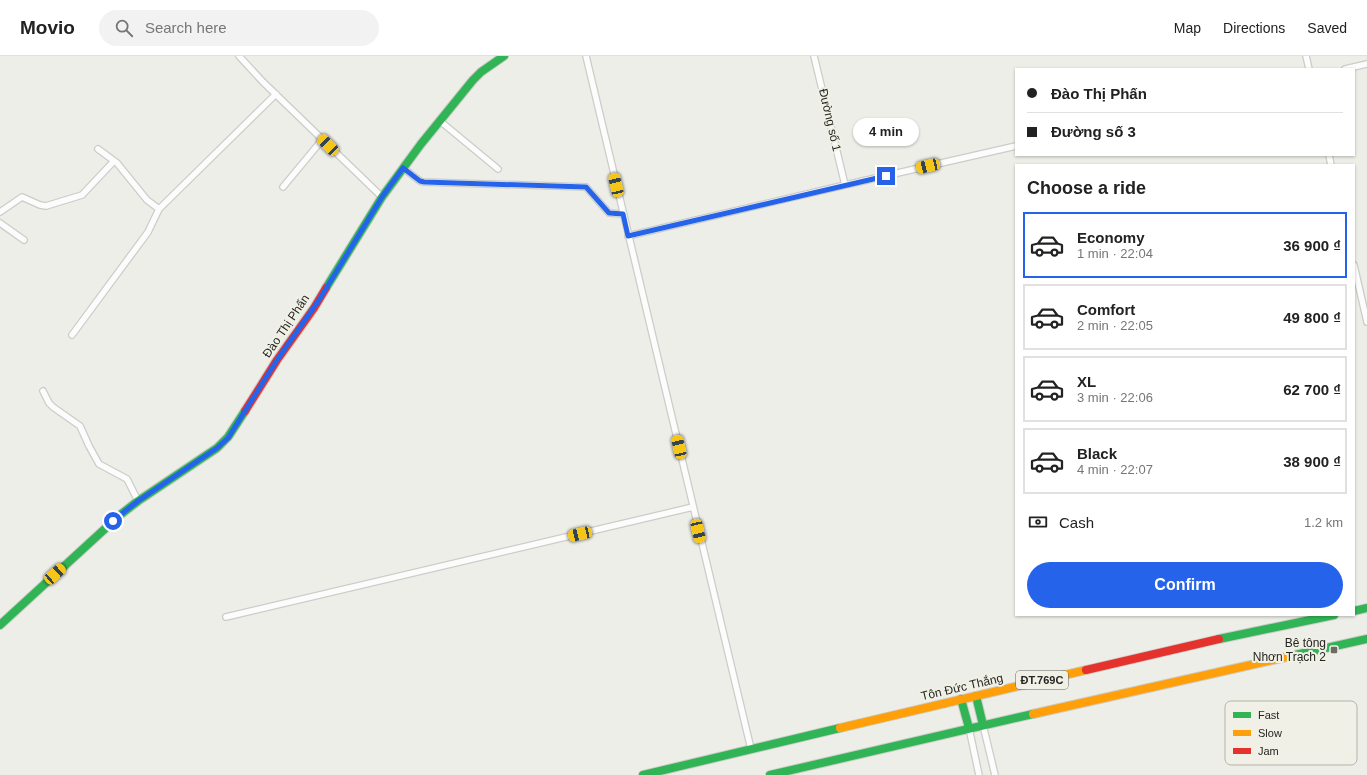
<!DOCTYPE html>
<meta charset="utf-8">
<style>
:root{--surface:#fff;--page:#f2f2f2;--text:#222;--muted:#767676;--line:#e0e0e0;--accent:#2563eb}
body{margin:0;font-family:Arial,sans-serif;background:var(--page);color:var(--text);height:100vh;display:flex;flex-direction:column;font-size:15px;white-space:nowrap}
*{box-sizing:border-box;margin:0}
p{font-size:13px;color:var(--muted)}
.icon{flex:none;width:22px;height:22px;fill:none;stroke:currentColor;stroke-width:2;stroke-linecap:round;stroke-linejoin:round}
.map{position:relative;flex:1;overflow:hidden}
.side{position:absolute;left:1015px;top:108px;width:340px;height:452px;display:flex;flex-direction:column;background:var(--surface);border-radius:0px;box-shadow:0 1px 3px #0004}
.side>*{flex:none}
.banner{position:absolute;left:1015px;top:12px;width:340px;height:88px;border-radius:0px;box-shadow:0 1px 3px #0004;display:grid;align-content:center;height:88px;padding:0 12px;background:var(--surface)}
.end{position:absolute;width:18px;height:18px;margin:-9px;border:5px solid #2563eb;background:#fff;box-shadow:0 0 0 2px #fff}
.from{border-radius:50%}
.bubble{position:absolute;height:28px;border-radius:14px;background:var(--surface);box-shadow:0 1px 3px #0004;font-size:13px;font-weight:700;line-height:28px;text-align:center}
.car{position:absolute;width:12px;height:24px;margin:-12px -6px;border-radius:5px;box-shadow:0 0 3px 1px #0007;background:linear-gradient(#f5c518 24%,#345 0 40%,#f5c518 0 76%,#345 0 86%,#f5c518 0)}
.banner b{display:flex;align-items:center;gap:14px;height:38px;font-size:15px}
.banner b+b{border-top:1px solid var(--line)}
.banner i{width:10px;height:10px;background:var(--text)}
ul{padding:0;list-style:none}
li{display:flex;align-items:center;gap:12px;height:66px;margin:0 8px 6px;padding:0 4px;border:2px solid var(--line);border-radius:0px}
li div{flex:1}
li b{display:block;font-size:15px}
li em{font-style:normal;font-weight:700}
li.on{border-color:var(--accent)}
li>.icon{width:36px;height:36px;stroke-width:1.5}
h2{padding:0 12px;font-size:18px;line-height:48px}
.pay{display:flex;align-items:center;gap:10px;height:44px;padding:0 12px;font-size:15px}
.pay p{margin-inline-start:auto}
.button{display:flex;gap:8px;margin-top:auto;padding:8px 12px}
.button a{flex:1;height:46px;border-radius:24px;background:var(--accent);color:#fff;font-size:16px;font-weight:700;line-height:46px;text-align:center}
header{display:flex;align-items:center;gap:24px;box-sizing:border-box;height:56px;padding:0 20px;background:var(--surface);border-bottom:1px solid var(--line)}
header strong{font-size:19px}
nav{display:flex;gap:22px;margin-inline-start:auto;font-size:14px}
.search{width:280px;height:36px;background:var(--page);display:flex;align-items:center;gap:10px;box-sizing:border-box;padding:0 14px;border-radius:22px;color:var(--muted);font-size:15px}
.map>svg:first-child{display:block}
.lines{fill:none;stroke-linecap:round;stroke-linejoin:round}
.street-casing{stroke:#ccccc8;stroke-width:8}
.fast-casing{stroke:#ccccc8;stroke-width:10}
.slow-casing{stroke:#ccccc8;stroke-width:10}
.jam-casing{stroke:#ccccc8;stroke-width:10}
.street{stroke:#fcfcfc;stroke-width:5.5}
.fast{stroke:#30b455;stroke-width:8}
.slow{stroke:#ff9f0a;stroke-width:8}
.jam{stroke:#e5322d;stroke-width:8}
.route{stroke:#2563eb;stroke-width:5}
.poi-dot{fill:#6b6b67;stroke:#f0f0e6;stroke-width:1.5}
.labels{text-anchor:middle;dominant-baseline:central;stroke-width:4;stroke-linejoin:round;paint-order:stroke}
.shield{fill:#f0f0e6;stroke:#62625d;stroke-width:1}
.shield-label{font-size:11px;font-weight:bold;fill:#252522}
.street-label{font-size:12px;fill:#252522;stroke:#f0f0e6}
.poi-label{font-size:12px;fill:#252522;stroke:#f0f0e6;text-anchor:end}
.key{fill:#f0f0e6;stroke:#b3b3ab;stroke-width:1}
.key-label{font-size:11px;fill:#252522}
</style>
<header>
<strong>Movio</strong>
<div class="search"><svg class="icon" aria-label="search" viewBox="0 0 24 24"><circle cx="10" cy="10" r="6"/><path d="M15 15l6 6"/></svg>Search here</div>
<nav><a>Map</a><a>Directions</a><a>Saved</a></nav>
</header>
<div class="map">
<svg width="1367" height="719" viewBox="0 0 1367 719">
<rect width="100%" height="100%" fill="#eeeee8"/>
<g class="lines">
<!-- street casing -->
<g class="street-casing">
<path id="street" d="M239 0 263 26 382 141
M586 0 751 693
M814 0 845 129
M1306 0 1309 13
M1345 13 1367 8
M440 65 498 113
M98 93 117 107 147 144 159 153
M1329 99 1331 109
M403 112 420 125 423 126 586 131 609 157 623 158
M283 131 322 84
M0 156 22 141 40 149 46 150 82 139 114 105
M0 167 24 184
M628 180 845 129 1016 90
M1354 209 1367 266
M72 279 148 176 159 153 276 38
M43 335 49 347 53 351 80 370 89 390 99 408 127 423 138 445
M226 561 693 451
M983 669 995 719
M969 672 979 719"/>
</g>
<!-- fast casing -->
<g class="fast-casing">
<path id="fast" d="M326 232 382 141 421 88 473 24 481 16 504 0
M1354 555 1367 552
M0 569 120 459 138 445 217 392 228 381 245 355
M1219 583 1334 559
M1295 599 1367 583
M976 640 983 669
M961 643 969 672
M643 719 840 672
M770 719 1033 658"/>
</g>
<!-- slow casing -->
<g class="slow-casing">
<path id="slow" d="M1033 658 1295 599
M840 672 1086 614"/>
</g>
<!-- jam casing -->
<g class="jam-casing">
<path id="jam" d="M245 355 277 304 314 252 326 232
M1086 614 1219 583"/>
</g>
<!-- street -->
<use href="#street" class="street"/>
<!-- fast -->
<use href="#fast" class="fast"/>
<!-- slow -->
<use href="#slow" class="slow"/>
<!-- jam -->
<use href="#jam" class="jam"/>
</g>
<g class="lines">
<!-- route -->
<path class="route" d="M113 465 120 459 138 445 217 392 228 382 277 304 319 244 382 141 403 112 420 125 424 126 586 131 609 157 623 158 628 180 886 120"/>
</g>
<!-- markers -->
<rect class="poi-dot" x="1330" y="590" width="8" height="8" rx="2"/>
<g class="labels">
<!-- shield labels -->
<rect class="shield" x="1016" y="615" width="52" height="18" rx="3"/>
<g class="shield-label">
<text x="1042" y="624">ĐT.769C</text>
</g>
<!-- street labels -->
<g class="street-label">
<text transform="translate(830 64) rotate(77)">Đường số 1</text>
<text transform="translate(286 270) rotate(-56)">Đào Thị Phấn</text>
<text transform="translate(962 631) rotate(-13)">Tôn Đức Thắng</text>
</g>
<!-- poi labels -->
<g class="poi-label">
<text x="1326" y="587">Bê tông<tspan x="1326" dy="14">Nhơn Trạch 2</tspan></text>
</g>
</g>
<!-- legend -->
<rect x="1225" y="645" width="132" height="64" rx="6" class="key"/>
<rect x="1233" y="656" width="18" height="6" fill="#30b455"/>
<rect x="1233" y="674" width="18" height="6" fill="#ff9f0a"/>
<rect x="1233" y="692" width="18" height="6" fill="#e5322d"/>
<g class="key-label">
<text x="1258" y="663">Fast</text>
<text x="1258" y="681">Slow</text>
<text x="1258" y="699">Jam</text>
</g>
</svg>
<i class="end from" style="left:113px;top:465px"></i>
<i class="end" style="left:886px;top:120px"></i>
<div class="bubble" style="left:853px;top:62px;width:66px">4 min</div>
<i class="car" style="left:328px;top:89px;rotate:315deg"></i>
<i class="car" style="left:928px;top:110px;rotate:257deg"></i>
<i class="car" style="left:616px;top:129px;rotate:347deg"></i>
<i class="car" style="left:679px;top:391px;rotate:347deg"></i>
<i class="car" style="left:698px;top:475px;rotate:167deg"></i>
<i class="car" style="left:580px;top:478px;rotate:257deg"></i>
<i class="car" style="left:55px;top:518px;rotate:48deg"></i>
<div class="banner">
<b><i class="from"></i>Đào Thị Phấn</b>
<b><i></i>Đường số 3</b>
</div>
<section class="side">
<h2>Choose a ride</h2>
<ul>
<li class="on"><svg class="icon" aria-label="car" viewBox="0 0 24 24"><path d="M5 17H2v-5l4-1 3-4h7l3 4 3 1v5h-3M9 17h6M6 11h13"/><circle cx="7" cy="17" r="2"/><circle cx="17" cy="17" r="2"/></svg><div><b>Economy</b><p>1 min · 22:04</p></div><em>36 900 ₫</em></li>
<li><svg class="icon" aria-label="car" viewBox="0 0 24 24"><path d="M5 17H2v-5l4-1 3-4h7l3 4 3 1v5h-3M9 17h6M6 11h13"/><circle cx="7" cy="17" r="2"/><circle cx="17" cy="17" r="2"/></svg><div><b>Comfort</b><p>2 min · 22:05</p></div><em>49 800 ₫</em></li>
<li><svg class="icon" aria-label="car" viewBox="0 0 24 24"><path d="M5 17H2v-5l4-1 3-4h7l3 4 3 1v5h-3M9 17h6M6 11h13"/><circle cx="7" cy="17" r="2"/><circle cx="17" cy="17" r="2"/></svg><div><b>XL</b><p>3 min · 22:06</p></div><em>62 700 ₫</em></li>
<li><svg class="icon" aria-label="car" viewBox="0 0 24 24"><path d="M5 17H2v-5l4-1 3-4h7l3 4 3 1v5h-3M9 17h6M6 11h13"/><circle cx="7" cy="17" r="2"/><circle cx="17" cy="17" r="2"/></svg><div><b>Black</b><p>4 min · 22:07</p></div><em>38 900 ₫</em></li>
</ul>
<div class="pay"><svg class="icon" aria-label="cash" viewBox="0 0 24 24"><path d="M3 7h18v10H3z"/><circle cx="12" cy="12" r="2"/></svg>Cash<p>1.2 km</p></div>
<div class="button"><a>Confirm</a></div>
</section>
</div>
